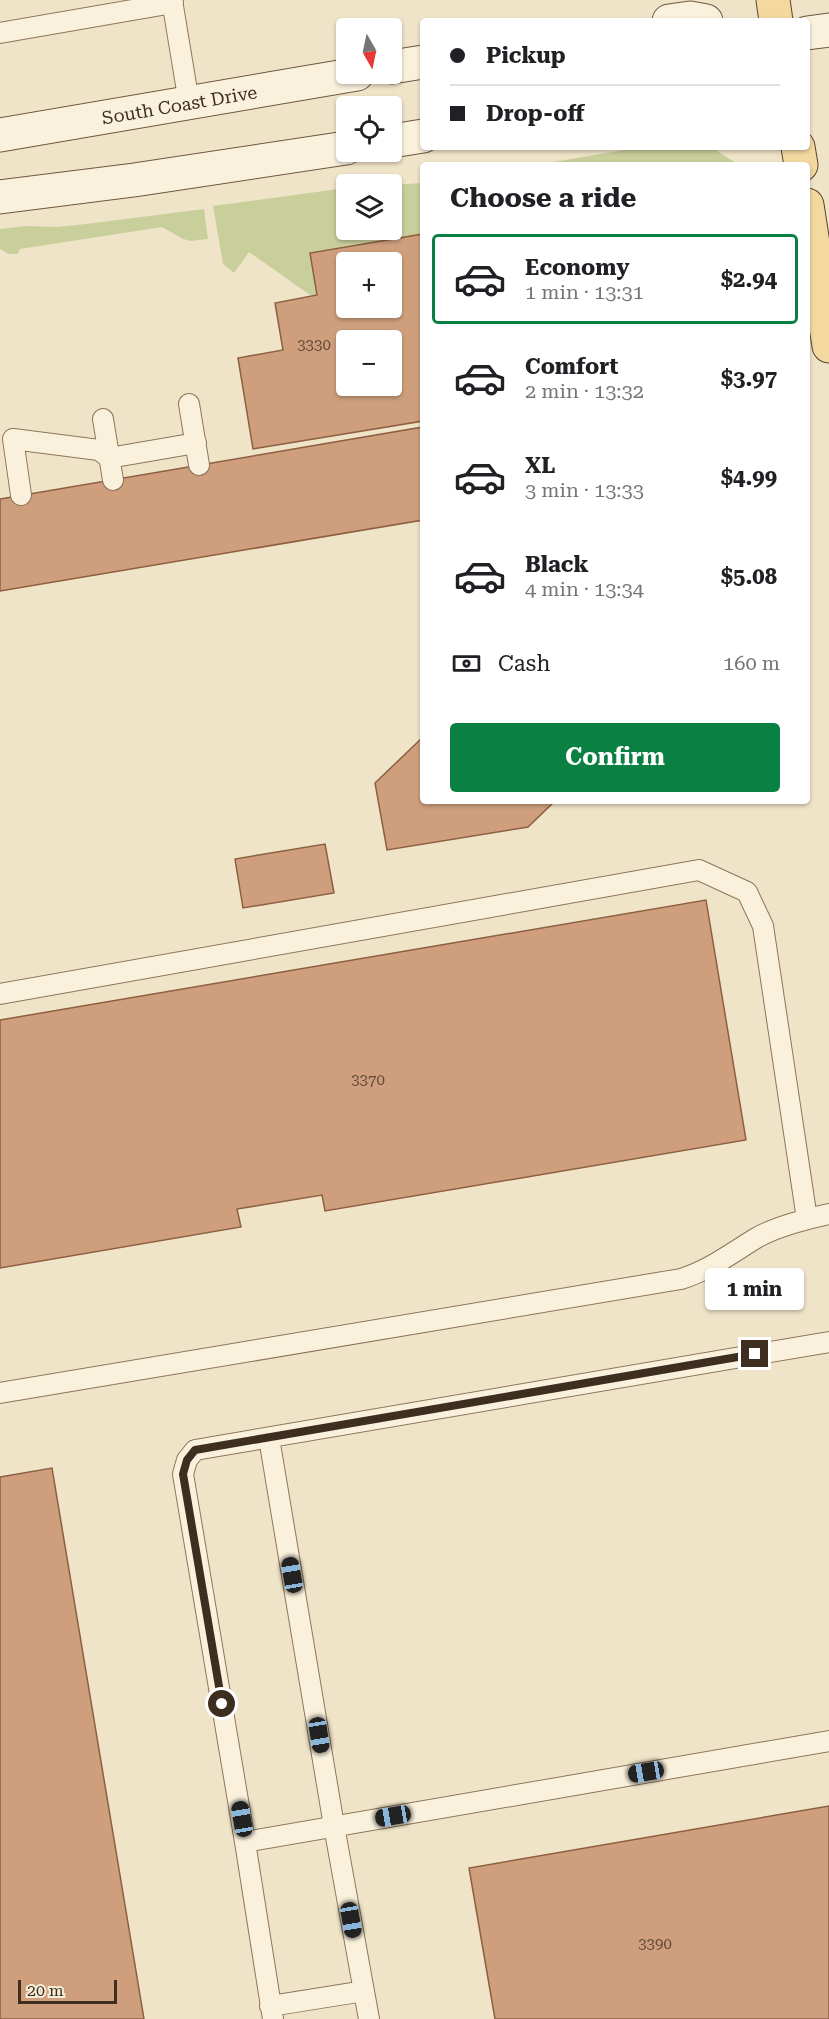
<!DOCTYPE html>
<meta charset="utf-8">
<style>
:root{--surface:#fff;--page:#f6f6f6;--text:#202124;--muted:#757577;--line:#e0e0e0;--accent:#0b8043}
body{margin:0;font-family:"Roboto Serif",serif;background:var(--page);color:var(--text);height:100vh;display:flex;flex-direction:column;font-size:22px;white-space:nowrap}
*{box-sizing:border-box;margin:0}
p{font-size:20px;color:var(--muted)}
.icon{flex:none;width:33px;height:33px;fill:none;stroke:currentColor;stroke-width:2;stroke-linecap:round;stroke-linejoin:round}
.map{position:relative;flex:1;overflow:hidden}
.panel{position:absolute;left:420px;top:162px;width:390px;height:642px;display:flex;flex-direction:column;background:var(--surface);border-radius:6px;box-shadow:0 2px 4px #0004}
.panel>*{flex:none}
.guide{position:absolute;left:420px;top:18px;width:390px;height:132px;border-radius:6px;box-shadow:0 2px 4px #0004;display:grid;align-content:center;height:132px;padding:0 30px;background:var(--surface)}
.needle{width:39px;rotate:171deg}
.tools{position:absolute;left:336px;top:18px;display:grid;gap:12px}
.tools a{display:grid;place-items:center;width:66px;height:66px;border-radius:6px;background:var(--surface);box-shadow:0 2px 4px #0004;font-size:30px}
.scale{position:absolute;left:18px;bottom:15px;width:99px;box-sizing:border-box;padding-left:6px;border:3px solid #3d2e20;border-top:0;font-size:16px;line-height:21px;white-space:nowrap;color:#3d2e20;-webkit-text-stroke:4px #f7eed8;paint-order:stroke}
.end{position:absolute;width:27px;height:27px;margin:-14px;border:8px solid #3d2e20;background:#fff;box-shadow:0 0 0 3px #fff}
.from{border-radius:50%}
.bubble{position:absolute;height:42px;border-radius:6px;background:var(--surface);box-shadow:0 2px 4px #0004;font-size:20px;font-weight:700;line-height:42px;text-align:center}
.car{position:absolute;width:18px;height:36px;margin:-18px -9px;border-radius:8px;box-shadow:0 0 4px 2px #0007;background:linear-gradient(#222 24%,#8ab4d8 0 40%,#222 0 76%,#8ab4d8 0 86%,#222 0)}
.guide b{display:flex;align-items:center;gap:21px;height:57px;font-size:22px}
.guide b+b{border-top:2px solid var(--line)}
.guide i{width:15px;height:15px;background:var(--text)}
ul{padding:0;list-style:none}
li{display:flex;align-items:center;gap:18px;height:90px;margin:0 12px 9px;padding:0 18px;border:3px solid transparent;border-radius:6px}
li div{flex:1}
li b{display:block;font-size:22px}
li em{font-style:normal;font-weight:700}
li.current{border-color:var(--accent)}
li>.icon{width:54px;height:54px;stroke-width:1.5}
h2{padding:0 30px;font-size:27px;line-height:72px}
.pay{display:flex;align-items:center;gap:15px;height:66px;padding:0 30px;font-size:22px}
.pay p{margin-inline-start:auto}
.button{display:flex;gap:12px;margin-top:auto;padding:12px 30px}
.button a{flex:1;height:69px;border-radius:6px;background:var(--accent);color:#fff;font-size:24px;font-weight:700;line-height:69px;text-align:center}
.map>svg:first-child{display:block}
.green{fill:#c9cf9b}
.building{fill:#cf9f7d;stroke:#8d5f41;stroke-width:1.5;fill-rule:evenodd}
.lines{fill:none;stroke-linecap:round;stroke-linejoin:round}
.lane-casing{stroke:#8d765c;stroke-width:22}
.secondary-casing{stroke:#6f573f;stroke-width:35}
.primary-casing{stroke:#5b4430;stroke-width:35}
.lane{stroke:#faf1dc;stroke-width:20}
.secondary{stroke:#faf1dc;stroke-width:33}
.primary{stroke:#f3d9a0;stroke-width:33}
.route{stroke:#3d2e20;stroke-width:8}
.labels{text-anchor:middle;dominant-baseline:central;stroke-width:4.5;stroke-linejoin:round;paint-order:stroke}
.number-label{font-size:15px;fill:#624a37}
.street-label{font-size:18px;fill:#3d2e20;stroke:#f7eed8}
</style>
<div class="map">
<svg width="829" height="2019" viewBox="0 0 829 2019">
<rect width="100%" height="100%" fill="#f0e4c8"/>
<!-- green -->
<path class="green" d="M642 147H711L739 165H535Z
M423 183V234L311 253 317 295H310L249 252 234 273 223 264 213 206 346 188V230H392V185Z
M204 209 208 239 191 241 183 239 162 227 20 249 18 254H9L0 249V229L27 226 58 227 94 223Z"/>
<!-- building -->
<path class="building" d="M423 234V421L253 449 238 358 283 350 275 303 317 295 310 253ZM346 262H392V308H346ZM346 340H392V386H346Z
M423 427V520L0 591V499Z
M423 737V801H555L528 827 387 850 375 783Z
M325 844 334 893 243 908 235 859Z
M706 900 746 1140 325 1211 322 1195 237 1209 241 1227 0 1268V1020Z
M52 1468 144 2019H0V1477Z
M829 1806V2019H495L469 1868Z"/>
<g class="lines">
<!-- lane casing -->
<g class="lane-casing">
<path id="lane" d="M172 0 189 103
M0 33 173 3
M189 404 199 465
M103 419 113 480
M21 495 13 439 99 450 109 458 196 443
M0 994 699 870 747 892 763 926 807 1219
M0 1393 681 1279C710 1270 733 1252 758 1237 776 1227 809 1218 829 1214
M269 1438 334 1826 369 2019
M245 1842 829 1741
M270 2006 364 1991
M273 2019 245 1842 183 1474 187 1460 195 1450 829 1342"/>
</g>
<!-- secondary casing -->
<g class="secondary-casing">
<g id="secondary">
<path d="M669 21 690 18 706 21"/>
<path d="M807 33 829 30"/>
<path d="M392 67 423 62"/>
<path id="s1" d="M0 135 357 74"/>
<path d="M392 141 423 136"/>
<path d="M0 197 134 180 346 148"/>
</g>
</g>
<!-- primary casing -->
<g class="primary-casing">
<path id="primary" d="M773 0 776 21
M798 147 801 165
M807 205 829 346"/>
</g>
<!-- lane -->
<use href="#lane" class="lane"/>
<!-- secondary -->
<use href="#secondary" class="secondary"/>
<!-- primary -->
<use href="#primary" class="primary"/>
</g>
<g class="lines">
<!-- route -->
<path class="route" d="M222 1704 183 1474 187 1460 195 1450 755 1354"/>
</g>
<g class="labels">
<!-- number labels -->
<g class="number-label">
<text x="314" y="345">3330</text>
<text x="368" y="1080">3370</text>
<text x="655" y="1944">3390</text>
</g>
<!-- street labels -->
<g class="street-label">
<text stroke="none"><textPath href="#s1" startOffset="182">South Coast Drive</textPath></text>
</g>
</g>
</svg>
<div class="tools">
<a><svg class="needle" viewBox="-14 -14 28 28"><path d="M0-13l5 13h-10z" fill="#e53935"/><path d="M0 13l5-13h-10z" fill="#757577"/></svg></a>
<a><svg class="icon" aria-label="locate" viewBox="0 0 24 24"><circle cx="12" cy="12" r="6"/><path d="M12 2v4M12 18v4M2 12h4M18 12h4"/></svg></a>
<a><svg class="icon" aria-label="layers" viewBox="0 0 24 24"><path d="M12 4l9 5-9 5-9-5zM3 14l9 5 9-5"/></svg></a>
<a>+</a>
<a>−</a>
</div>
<div class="scale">20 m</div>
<i class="end from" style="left:222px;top:1704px"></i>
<i class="end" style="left:755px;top:1354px"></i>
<div class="bubble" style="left:705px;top:1268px;width:99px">1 min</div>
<i class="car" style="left:292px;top:1575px;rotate:350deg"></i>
<i class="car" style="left:319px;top:1735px;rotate:171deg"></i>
<i class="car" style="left:646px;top:1772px;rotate:260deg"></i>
<i class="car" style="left:393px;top:1816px;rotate:260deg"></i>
<i class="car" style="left:242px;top:1819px;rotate:350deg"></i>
<i class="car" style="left:351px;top:1920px;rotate:170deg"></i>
<div class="guide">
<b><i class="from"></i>Pickup</b>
<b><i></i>Drop-off</b>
</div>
<section class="panel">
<h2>Choose a ride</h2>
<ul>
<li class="current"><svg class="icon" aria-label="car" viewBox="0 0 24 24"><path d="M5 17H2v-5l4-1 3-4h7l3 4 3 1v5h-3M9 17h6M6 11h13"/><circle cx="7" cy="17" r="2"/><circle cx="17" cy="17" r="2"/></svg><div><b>Economy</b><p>1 min · 13:31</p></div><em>$2.94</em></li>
<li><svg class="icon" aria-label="car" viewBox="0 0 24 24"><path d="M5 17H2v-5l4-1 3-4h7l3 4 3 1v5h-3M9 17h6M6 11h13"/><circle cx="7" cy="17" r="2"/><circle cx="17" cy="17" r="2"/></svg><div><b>Comfort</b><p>2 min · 13:32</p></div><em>$3.97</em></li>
<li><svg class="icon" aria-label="car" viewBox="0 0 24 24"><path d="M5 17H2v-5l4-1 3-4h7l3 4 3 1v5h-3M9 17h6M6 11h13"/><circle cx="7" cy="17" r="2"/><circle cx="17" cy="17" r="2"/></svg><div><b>XL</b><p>3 min · 13:33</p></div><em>$4.99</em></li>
<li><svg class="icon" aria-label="car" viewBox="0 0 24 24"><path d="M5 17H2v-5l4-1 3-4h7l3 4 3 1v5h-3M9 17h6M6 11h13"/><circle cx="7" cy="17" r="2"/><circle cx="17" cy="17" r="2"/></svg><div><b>Black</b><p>4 min · 13:34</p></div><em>$5.08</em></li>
</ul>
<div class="pay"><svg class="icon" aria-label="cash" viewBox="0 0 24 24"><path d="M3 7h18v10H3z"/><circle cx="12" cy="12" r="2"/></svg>Cash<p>160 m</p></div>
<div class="button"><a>Confirm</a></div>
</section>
</div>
